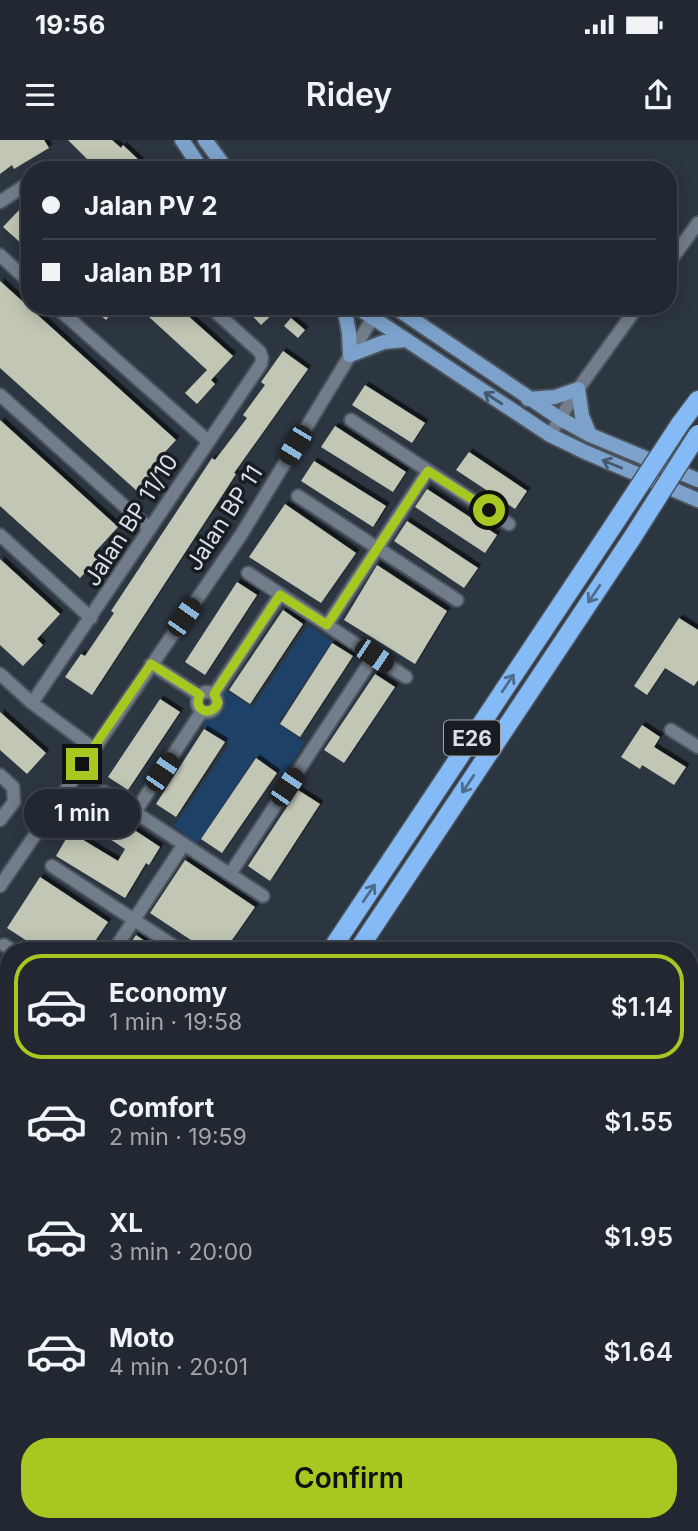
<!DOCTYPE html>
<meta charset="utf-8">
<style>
:root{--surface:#212831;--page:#293039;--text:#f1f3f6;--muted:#a2a6ab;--line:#3e444d;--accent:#a6c821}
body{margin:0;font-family:Inter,sans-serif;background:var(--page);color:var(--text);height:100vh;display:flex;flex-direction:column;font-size:26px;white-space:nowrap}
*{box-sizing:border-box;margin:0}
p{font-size:23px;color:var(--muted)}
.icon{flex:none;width:38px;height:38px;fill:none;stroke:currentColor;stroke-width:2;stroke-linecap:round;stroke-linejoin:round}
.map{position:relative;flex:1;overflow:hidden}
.panel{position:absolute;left:0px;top:802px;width:698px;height:590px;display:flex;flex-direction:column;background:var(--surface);border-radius:28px 28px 0 0;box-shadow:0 4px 18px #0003,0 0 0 2px var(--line)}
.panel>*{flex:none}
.guide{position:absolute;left:21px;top:21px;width:656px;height:154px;border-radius:28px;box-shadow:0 4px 18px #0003,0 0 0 2px var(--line);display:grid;align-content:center;height:154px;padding:0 21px;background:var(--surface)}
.end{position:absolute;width:32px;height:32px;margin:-16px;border:9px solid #a6c821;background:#111;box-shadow:0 0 0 4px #111}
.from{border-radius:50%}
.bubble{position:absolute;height:49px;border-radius:24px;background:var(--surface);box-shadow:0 4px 18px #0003,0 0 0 2px var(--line);font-size:23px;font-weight:600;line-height:49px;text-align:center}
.car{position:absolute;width:21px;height:42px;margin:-21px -10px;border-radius:9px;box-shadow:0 0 5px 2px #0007;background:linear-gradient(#222 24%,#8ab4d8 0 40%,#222 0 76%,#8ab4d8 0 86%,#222 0)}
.guide b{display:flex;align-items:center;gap:24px;height:66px;font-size:26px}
.guide b+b{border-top:2px solid var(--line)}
.guide i{width:18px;height:18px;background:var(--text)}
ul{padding:12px 0 0;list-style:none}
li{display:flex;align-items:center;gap:21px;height:105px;margin:0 14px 10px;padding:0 7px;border:4px solid transparent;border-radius:28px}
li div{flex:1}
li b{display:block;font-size:26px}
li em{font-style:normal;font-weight:600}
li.current{border-color:var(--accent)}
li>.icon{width:63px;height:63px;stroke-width:1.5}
.primary-button{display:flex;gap:14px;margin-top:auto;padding:14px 21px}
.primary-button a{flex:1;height:80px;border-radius:28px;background:var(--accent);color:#111;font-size:28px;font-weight:600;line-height:80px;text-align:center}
.status{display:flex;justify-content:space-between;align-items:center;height:49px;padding:0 35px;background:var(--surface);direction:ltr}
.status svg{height:19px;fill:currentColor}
header{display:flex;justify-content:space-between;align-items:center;height:91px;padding:0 21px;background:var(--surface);font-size:32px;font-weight:600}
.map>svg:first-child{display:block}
.green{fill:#1e4267}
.building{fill:#c1c6b5;filter:url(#shadow)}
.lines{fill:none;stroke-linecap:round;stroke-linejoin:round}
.minor-casing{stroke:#4b535d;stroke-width:16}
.major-casing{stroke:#4b535d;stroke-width:18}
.highway-casing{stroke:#4b535d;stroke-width:21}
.minor{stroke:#717d8a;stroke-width:12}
.major{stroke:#7ca2cb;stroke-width:14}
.highway{stroke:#84bbf7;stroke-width:18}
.highway-bridge-casing{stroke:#4b535d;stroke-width:21;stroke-linecap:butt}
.highway-bridge{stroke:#84bbf7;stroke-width:18}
.oneway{stroke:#45596e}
.oneway2{stroke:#4e6c8c}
.route{stroke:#a6c821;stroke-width:9}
.labels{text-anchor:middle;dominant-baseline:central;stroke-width:7;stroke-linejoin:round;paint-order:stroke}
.shield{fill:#181d22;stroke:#9fa5ac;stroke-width:2}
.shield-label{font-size:21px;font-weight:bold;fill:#d9dfe7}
.street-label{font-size:23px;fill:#d9dfe7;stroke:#181d22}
</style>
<div class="status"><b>19:56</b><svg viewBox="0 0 49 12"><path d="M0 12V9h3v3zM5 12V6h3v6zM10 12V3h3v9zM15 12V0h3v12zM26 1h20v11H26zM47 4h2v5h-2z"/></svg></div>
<header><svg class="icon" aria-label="menu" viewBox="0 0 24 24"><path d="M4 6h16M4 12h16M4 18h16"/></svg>Ridey<svg class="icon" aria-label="share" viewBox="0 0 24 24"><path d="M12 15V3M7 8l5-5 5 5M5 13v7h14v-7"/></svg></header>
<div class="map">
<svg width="698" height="1391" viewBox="0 0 698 1391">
<defs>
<filter id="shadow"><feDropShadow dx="3.5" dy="-3.5" stdDeviation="0" flood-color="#0009"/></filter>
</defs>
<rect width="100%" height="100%" fill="#2c3641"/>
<!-- green -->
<path class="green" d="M308 485 332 501 278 583 305 603 284 635 255 617 197 704 174 686 230 604 203 587 206 579 219 573 224 567 223 555 225 550 253 567Z
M391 1383H501V1391H392Z"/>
<!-- building -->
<path class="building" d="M0 0H44L49 8 14 29 12 25 0 34Z
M68 0H112L121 8 123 5 144 25 140 30H98Z
M21 68 30 76V97L23 105 3 87Z
M0 141 176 300 152 326 156 329 137 351 0 228Z
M102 166H118L106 180 97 172Z
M137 166H177L233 216 211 240 215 244 197 264 185 253 207 230Z
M243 166H281L261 185Z
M291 178 305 190 298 198 284 186Z
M283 211 308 229 234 333 236 334 216 365 92 555 65 537 81 514 85 516 114 473 111 471 212 318 215 320 247 278 243 275 265 245 261 242Z
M365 245 425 283 412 303 352 265Z
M0 280 118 387 95 412 100 417 80 438 0 366Z
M335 286 406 332 393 352 321 307Z
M469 312 527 351 515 369 456 330Z
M314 321 386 366 373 387 301 341Z
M427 349 497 395 485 413 415 367Z
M285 364 356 413 321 463 249 417Z
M407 381 478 428 464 448 394 401Z
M0 419 60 474 37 499 43 505 23 526 0 505Z
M377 425 447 471 415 524 344 480Z
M237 442 257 455 205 535 185 522Z
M283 470 303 484 250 564 229 550Z
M679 478 698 490V540L694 546 665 528 647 555 634 546Z
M332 503 353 516 300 597 280 584Z
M375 534 395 547 344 623 324 610Z
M160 559 180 572 128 650 108 637Z
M0 572 46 613 27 634 0 610Z
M642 585 660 597 654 607 686 627 674 645 642 625 640 629 621 617Z
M204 589 225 602 176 677 156 664Z
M256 618 277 633 222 713 201 699Z
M298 650 320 664 270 741 248 726Z
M89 660 160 707 149 725 146 723 125 758 56 716 70 692 118 721 125 709 77 677Z
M185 720 255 767 225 810H206L150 773Z
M40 737 108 782 89 810H41L7 788Z
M136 795 158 810H126Z
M0 819 9 825V853L0 847Z"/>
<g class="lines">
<!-- minor casing -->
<g class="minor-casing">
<path id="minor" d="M0 62 30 42
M0 115 30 143
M668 124 698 83
M55 166 208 301
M0 255 150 389
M351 280 509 384
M550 295 578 249 638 166
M298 356 457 460
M0 395 91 478
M248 433 406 537
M327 485 428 331
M151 524 199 555
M0 534 32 563 93 608
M197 562a10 10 0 1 1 20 0a10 10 0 1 1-20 0Z
M214 554 280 455
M32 563 261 224 262 218 260 212 209 166
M671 590 698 607
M0 635 13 647 14 662 0 680
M104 652 263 756
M135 672 202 571
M52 726 180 810
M230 734 374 516
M0 746 241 395 380 166
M4 805 12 810
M114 810 184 704
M690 990 698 995
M690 1110 698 1114
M690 1210 698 1217
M690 1357 698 1350
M88 1382 100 1390 107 1382
M171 1382V1391
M196 1382 197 1391
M526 1382 527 1391
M67 1391 73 1382
M638 1391 654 1382"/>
</g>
<!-- major casing -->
<g class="major-casing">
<path id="major" d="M182 0 202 30
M205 0 227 30
M344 166 349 193 350 215 384 202 406 200
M355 166 550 295 585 312 698 360
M393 166 559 278 590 295 698 340
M528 259 555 257 578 249 582 276 590 295
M690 845 698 838
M690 863 698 856
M351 1382 353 1391
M366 1382 368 1391"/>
</g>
<!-- highway casing -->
<g class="highway-casing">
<path id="highway" d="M680 284 698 260
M331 810 613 386
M358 810 632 398
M0 1310 9 1297
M0 1351 9 1337"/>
</g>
<!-- minor -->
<use href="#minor" class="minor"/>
<!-- major -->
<use href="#major" class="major"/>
<!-- highway -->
<use href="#highway" class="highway"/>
<!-- highway-bridge casing -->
<g class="highway-bridge-casing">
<path id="highway-bridge" d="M613 386 680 284
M632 398 698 294"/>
</g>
<!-- highway-bridge -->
<use href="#highway-bridge" class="highway-bridge"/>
</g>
<!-- one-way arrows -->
<defs><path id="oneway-shaft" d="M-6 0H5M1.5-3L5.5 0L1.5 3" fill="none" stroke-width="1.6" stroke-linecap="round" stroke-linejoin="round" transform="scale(1.75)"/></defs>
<g class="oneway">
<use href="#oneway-shaft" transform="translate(493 258) rotate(-147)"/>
<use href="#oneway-shaft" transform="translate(612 324) rotate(-158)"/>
</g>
<g class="oneway2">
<use href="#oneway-shaft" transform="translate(594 454) rotate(124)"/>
<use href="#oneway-shaft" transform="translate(508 543) rotate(-56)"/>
<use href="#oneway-shaft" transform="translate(468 644) rotate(124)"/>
<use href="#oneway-shaft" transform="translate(369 753) rotate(-56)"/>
</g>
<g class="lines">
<!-- route -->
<path class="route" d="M82 624 151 524 200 555C192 570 211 578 218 563L214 554 280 455 327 485 428 331 489 370"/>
</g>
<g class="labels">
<!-- shield labels -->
<rect class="shield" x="444" y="580.5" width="56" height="35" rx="5"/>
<g class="shield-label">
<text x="472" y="598">E26</text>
</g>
<!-- street labels -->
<g class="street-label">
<text transform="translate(224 378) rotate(-57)">Jalan BP 11</text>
<text transform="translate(131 380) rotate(-57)">Jalan BP 11/10</text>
</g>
</g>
</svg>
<i class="end from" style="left:489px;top:370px"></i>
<i class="end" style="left:82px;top:624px"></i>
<div class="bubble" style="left:24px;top:649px;width:116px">1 min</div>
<i class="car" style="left:295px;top:305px;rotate:211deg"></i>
<i class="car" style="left:184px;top:477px;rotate:35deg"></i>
<i class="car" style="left:374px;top:516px;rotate:124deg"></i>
<i class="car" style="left:162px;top:632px;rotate:34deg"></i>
<i class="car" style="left:287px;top:647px;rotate:34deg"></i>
<div class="guide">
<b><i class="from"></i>Jalan PV 2</b>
<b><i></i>Jalan BP 11</b>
</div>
<section class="panel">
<ul>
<li class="current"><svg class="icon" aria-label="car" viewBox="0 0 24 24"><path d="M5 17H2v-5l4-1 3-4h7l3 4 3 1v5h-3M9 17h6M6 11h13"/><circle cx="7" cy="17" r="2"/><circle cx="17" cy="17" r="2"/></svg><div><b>Economy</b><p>1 min · 19:58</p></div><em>$1.14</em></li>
<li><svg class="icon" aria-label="car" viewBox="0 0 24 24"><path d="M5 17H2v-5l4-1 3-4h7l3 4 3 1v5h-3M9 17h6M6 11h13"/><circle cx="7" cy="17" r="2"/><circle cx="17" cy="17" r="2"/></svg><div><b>Comfort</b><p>2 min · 19:59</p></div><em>$1.55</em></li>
<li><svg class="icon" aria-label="car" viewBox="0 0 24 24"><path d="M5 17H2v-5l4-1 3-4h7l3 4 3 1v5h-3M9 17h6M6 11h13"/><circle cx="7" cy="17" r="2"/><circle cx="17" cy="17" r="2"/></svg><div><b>XL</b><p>3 min · 20:00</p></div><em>$1.95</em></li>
<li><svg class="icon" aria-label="car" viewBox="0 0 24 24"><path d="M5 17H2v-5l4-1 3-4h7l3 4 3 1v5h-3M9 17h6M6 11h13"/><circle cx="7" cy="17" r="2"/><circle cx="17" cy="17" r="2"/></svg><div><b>Moto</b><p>4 min · 20:01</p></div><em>$1.64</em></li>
</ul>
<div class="primary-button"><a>Confirm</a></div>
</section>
</div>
